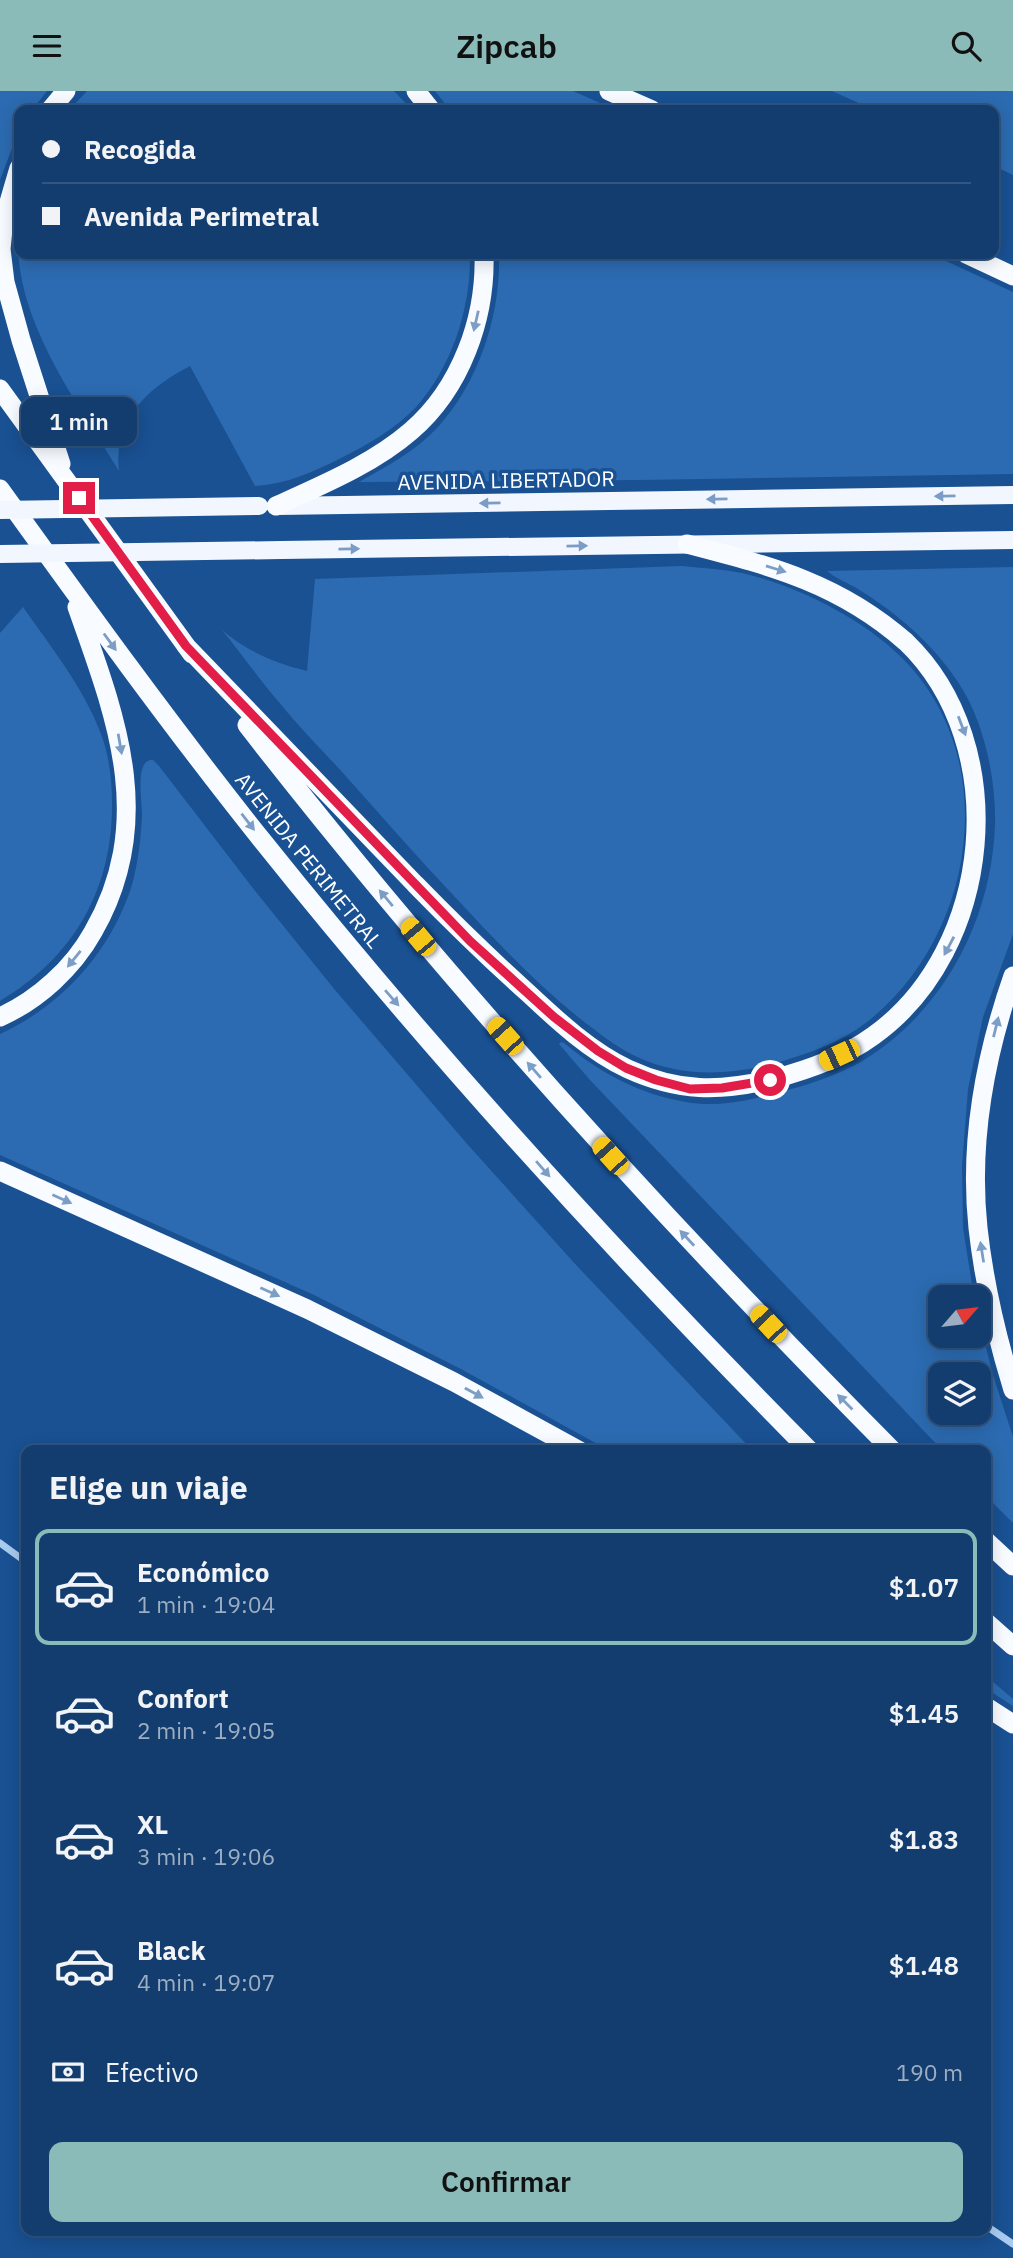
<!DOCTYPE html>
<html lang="es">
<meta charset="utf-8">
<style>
:root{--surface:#133d6e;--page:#204876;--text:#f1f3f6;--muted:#9daec2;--line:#325681;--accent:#8bbbb9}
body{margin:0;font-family:"IBM Plex Sans",sans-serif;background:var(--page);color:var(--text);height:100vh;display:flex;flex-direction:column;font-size:26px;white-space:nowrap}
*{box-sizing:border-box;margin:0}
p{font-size:23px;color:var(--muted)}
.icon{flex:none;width:38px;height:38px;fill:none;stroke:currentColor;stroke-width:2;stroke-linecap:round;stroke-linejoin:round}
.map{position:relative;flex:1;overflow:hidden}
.panel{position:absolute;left:21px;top:1354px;width:970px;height:791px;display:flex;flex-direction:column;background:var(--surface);border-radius:14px;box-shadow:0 4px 18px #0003,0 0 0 2px var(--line)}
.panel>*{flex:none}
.top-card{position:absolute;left:14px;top:14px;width:985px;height:154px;border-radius:14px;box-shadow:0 4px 18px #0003,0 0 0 2px var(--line);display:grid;align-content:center;height:154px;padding:0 28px;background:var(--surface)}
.needle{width:46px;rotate:62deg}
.controls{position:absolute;left:928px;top:1194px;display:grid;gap:14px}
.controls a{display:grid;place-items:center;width:63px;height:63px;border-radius:14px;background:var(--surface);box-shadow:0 4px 18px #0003,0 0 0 2px var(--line);font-size:35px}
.end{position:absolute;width:32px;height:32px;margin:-16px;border:9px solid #e11d48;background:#fff;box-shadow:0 0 0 4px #fff}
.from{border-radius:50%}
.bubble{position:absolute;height:49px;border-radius:14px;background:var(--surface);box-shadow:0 4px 18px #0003,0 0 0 2px var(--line);font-size:23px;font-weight:600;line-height:49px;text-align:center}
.car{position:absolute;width:21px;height:42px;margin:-21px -10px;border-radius:9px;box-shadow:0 0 5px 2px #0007;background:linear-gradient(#f5c518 24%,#345 0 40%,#f5c518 0 76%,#345 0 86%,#f5c518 0)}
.top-card b{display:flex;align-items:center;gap:24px;height:66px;font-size:26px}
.top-card b+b{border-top:2px solid var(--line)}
.top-card i{width:18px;height:18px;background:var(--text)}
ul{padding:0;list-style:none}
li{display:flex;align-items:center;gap:21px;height:116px;margin:0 14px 10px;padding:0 14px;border:4px solid transparent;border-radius:14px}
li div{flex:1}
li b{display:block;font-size:26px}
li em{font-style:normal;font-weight:600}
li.selected{border-color:var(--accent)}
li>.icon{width:63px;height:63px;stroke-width:1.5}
h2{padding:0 28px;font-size:32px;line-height:84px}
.pay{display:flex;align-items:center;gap:18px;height:77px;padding:0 28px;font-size:26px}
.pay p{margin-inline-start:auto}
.button{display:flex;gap:14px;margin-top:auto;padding:14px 28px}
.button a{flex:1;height:80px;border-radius:14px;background:var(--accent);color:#111;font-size:28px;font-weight:600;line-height:80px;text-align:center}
header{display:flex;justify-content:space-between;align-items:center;height:91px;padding:0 28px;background:var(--accent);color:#111;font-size:32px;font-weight:600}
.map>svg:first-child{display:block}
.green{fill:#2c6bb1;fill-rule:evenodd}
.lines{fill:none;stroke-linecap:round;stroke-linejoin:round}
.minor{stroke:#a9cbf0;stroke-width:7}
.primary{stroke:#f2f7ff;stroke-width:18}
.trunk{stroke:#f8fbff;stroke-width:19}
.primary-bridge{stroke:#f2f7ff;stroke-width:18}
.oneway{fill:#7d9ec4}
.oneway2{fill:#7b9cc4}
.route{stroke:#e11d48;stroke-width:9}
.labels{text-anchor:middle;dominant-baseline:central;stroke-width:7;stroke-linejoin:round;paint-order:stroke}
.street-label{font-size:21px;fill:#fff;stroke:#195193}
</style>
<header><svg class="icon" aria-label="menu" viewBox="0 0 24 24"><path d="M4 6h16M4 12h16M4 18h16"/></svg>Zipcab<svg class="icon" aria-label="search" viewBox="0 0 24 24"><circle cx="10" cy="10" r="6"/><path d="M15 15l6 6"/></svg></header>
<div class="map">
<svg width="1013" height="2167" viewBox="0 0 1013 2167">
<rect width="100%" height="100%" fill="#195193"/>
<!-- green -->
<path class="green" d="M0 0H47L32 19H19V39L0 89Z
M87 0H394L412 19H69Z
M435 0H573L616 19H450Z
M832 0H1013V84L994 75V19H874Z
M19 130V163H470C471 217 452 276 416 316 395 338 367 354 341 367 313 381 287 393 255 395L190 275C148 297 113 328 119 380 74 306 8 221 19 130Z
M499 163H931L1013 201V383L640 389 359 391C387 375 416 360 438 336 479 291 501 223 499 163Z
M682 475C702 477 722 478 742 482 795 494 861 527 900 565 1004 666 976 846 867 931 840 952 805 964 772 973 724 985 678 986 633 964 615 955 599 942 583 930 536 893 495 849 454 805 416 765 380 723 343 682 321 658 298 635 278 610 258 587 241 562 222 539 248 561 274 572 307 580L315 488Z
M1013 476V843L983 926 968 998 962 1075 963 1137 974 1206H940V1244H978V1223L992 1281 1013 1346V1432L985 1404V1360H943L590 989 559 953 561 951 564 952C600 982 639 1003 686 1011 717 1017 751 1009 780 1001 808 994 839 984 864 969 945 919 992 827 995 733 996 687 984 630 958 591 932 552 898 523 858 498 848 492 835 487 827 480ZM940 1283H978V1321H940Z
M23 516C51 556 84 597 101 643 109 664 112 689 112 711 113 798 74 866 0 910V542Z
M150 669H153L159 675 252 796 335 899 468 1054 577 1175 753 1360H610L461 1278 314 1204 0 1064V943C63 914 111 860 132 794 138 772 141 747 142 724 142 712 138 687 143 676 145 671 146 671 150 669Z
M985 1584 1013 1608V1615L985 1597Z"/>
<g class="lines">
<!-- minor -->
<path class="minor" d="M0 1452 26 1471
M985 2134 1013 2153"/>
<!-- primary -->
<path class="primary" d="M278 415 1013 404
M281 459 1013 449"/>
<!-- trunk -->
<path class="trunk" d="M416 0 431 19
M609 0 652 19
M50 19 66 0
M19 77 4 128 1 158 5 191 21 249 61 373
M966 163 1013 185
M0 298 192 563
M0 398C85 516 170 634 261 748 432 962 617 1165 810 1360
M276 415C322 394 373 373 411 340 461 297 486 227 484 163
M186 555C263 635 339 714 415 793 452 831 489 867 528 902 558 930 590 960 628 978 678 1001 720 1001 773 988 808 979 844 966 873 945 994 859 1013 654 906 551 839 492 771 475 687 453
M247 634C446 890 665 1130 893 1360
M1013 885C985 965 969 1052 978 1137 984 1192 997 1247 1013 1299
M0 926C38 909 73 877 93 841 157 730 116 626 77 516
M0 1080 307 1218 454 1291 580 1360
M985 1449 1013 1475
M985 1530 1013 1555
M985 1615 1013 1633"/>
<!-- primary-bridge -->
<path class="primary-bridge" d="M0 419 259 415
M0 463 281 459"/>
</g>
<!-- one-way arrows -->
<defs><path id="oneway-solid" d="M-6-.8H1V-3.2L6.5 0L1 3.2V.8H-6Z" transform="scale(1.75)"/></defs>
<g class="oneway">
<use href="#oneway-solid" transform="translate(476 230) rotate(103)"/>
<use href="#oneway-solid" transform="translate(776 478) rotate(17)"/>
<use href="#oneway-solid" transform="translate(110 551) rotate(54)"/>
<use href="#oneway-solid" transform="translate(962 635) rotate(69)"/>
<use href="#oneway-solid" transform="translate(120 653) rotate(80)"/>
<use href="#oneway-solid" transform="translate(248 731) rotate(52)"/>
<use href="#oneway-solid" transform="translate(386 807) rotate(-130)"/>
<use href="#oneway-solid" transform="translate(949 855) rotate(118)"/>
<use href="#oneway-solid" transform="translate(74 868) rotate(129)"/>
<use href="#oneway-solid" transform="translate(392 907) rotate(49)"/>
<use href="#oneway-solid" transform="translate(996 936) rotate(-76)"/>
<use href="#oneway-solid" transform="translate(534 979) rotate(-131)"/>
<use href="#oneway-solid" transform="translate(543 1078) rotate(49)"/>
<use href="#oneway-solid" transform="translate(62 1108) rotate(24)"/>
<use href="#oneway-solid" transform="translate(687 1147) rotate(-133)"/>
<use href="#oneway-solid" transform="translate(982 1161) rotate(-99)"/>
<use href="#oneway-solid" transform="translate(270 1201) rotate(24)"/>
<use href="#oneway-solid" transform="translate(474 1302) rotate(29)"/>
<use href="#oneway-solid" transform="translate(845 1311) rotate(-135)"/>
</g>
<g class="oneway2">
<use href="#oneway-solid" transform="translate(945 405) rotate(179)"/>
<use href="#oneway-solid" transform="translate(717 408) rotate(179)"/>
<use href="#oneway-solid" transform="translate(490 412) rotate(179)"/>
<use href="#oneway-solid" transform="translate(577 455) rotate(-1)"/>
<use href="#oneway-solid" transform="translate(349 458) rotate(-1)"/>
</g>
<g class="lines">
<!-- route -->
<path class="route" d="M79 407 186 555 470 850 554 926 598 960 626 977 656 989 690 998 722 997 770 989"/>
</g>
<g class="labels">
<!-- street labels -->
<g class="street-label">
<text transform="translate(506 389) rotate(-1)">AVENIDA LIBERTADOR</text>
<text transform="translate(309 769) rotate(51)">AVENIDA PERIMETRAL</text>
</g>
</g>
</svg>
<div class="controls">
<a><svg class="needle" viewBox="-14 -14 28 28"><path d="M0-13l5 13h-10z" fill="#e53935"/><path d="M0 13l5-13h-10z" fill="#9daec2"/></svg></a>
<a><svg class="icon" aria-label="layers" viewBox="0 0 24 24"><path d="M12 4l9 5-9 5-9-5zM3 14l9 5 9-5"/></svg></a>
</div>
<i class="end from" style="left:770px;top:989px"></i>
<i class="end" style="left:79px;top:407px"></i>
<div class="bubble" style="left:21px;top:306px;width:116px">1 min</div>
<i class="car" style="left:418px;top:846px;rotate:320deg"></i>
<i class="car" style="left:505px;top:945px;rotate:318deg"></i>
<i class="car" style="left:839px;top:964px;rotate:245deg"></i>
<i class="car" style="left:610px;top:1065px;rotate:318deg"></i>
<i class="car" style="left:768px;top:1233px;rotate:317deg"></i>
<div class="top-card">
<b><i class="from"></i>Recogida</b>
<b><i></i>Avenida Perimetral</b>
</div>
<section class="panel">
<h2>Elige un viaje</h2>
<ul>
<li class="selected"><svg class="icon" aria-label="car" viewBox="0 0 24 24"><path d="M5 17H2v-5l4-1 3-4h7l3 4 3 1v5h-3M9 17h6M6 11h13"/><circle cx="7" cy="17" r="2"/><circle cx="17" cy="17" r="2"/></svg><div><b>Económico</b><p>1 min · 19:04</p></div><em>$1.07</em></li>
<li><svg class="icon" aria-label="car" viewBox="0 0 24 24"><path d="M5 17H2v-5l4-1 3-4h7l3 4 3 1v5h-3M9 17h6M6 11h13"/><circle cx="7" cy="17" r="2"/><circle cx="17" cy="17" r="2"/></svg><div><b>Confort</b><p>2 min · 19:05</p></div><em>$1.45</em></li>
<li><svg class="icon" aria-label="car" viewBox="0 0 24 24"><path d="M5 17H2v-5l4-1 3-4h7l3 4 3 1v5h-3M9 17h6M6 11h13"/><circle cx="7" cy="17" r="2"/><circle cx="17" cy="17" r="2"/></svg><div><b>XL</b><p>3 min · 19:06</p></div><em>$1.83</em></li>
<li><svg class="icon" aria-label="car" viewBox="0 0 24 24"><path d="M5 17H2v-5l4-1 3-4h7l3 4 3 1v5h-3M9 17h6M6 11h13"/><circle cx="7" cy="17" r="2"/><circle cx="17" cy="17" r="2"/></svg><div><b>Black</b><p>4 min · 19:07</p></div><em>$1.48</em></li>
</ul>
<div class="pay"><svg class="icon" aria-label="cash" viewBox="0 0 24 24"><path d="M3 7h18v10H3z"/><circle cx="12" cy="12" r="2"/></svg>Efectivo<p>190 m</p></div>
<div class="button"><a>Confirmar</a></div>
</section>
</div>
